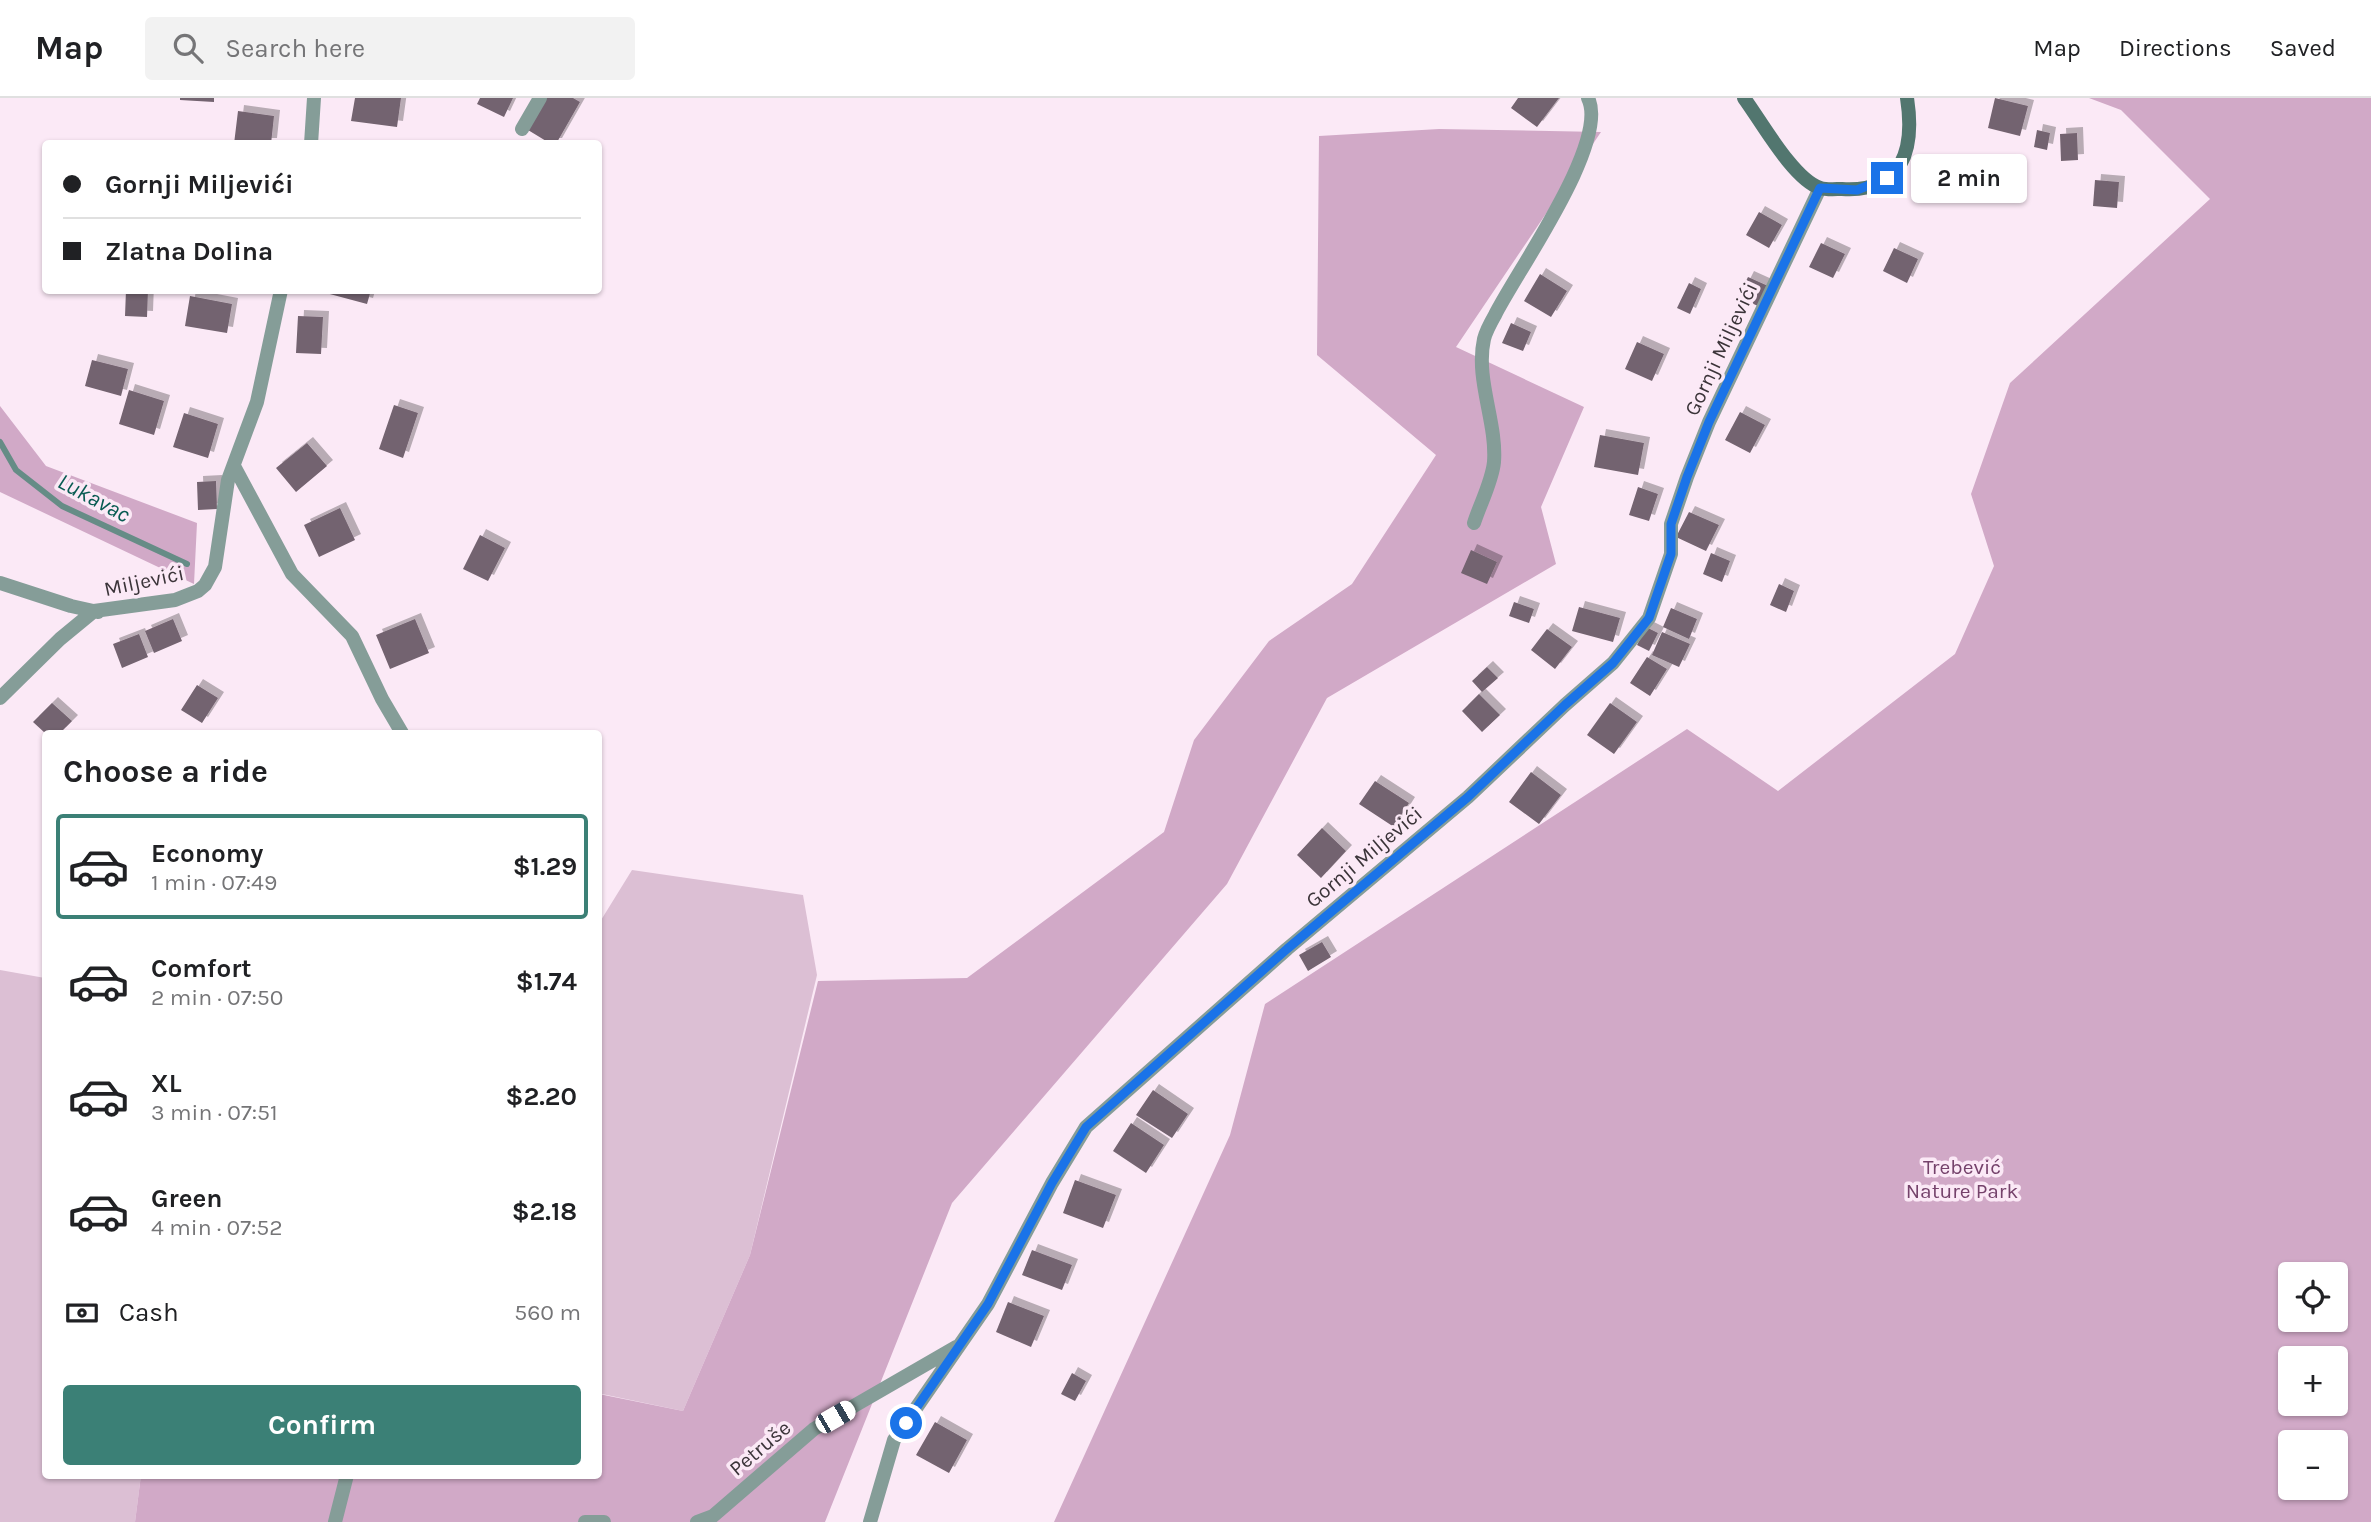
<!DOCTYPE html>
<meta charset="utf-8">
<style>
:root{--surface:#fff;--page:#f2f2f2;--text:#202124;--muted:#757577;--line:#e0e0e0;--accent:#3b8076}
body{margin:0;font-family:Karla,sans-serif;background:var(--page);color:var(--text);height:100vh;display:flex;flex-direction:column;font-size:26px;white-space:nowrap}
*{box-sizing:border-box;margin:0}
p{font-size:23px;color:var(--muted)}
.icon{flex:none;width:38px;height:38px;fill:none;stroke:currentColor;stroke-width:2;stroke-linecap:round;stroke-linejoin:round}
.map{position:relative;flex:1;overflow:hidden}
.side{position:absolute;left:42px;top:632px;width:560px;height:749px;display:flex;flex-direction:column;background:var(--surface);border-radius:7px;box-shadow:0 2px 5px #0004}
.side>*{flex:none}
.top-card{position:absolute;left:42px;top:42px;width:560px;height:154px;border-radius:7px;box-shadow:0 2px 5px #0004;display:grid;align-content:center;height:154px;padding:0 21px;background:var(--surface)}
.controls{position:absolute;left:2278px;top:1164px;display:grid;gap:14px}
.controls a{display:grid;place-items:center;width:70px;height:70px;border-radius:7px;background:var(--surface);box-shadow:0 2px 5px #0004;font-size:35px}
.end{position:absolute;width:32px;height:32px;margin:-16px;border:9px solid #1a73e8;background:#fff;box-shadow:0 0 0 4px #fff}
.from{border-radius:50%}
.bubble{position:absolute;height:49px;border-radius:7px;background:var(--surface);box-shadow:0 2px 5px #0004;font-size:23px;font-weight:700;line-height:49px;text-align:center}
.car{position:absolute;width:21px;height:42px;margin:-21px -10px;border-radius:9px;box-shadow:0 0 5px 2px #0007;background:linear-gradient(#fff 24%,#345 0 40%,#fff 0 76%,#345 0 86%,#fff 0)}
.top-card b{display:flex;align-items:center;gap:24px;height:66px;font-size:26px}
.top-card b+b{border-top:2px solid var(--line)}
.top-card i{width:18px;height:18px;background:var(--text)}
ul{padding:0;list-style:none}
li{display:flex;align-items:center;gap:21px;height:105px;margin:0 14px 10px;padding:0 7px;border:4px solid transparent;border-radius:7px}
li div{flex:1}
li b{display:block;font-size:26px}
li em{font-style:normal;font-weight:700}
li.selected{border-color:var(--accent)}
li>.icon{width:63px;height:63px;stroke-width:1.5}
h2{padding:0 21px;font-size:32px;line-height:84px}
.pay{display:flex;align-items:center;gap:18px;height:77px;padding:0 21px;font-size:26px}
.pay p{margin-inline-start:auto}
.cta{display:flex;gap:14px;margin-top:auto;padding:14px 21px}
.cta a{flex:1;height:80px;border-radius:7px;background:var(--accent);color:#fff;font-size:28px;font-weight:700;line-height:80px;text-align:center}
header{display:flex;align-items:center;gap:42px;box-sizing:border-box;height:98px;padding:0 35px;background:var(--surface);border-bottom:2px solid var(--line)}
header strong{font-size:33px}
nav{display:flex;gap:38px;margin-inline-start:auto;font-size:24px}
.search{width:490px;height:63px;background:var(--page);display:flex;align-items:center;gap:18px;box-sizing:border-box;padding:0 24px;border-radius:7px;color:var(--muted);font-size:26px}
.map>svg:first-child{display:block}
.green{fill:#dcbfd4}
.forest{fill:#d1a9c7;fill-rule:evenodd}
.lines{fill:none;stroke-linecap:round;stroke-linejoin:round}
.stream{stroke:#668c86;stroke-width:6}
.building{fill:#73636f;filter:url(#shadow)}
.street{stroke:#859d98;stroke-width:14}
.secondary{stroke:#52766f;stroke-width:14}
.route{stroke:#1a73e8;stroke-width:9}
.labels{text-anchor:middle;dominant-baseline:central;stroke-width:7;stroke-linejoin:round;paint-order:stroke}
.street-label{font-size:21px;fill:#3b3439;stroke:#fbe9f6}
.park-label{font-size:21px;fill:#75426b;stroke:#fbe9f6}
.water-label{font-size:23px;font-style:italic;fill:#085b52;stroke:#fbe9f6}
</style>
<header>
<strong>Map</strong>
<div class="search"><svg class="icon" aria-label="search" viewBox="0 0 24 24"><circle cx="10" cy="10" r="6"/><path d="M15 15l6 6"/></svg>Search here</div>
<nav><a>Map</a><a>Directions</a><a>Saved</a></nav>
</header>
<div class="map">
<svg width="2371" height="1424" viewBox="0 0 2371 1424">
<defs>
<filter id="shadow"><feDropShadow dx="6" dy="-6" stdDeviation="0" flood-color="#0004"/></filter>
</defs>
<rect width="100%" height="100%" fill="#fbe9f6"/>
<!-- green -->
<path class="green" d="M632 772 803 797 817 877 750 1157 683 1313 602 1296 599 1293 598 827Z
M0 872 45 880 46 1377H141L135 1424H0Z"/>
<!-- forest -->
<path class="forest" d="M2089 0H2371V1424H1054L1230 1037 1265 906 1687 631 1778 693 1955 556 1994 468 1971 396 2010 285 2210 101 2121 12ZM2336 1176V1222H2291V1176ZM2291 1260H2336V1306H2291ZM2291 1344H2336V1390H2291Z
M1439 31 1601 34 1456 249 1584 309 1541 409 1556 466 1327 600 1227 786 952 1105 825 1424H135L141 1377H598L599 1296 683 1313 750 1157 818 883 967 880 1164 734 1194 642 1269 543 1352 486 1436 357 1317 257 1319 38Z
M0 308 46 368 197 425 194 486 0 394Z"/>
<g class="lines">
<!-- stream -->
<path class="stream" d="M0 344 16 372 62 408 187 466"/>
</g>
<!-- building -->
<path class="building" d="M180 0H214V4L180 2Z
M355 0H401L397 29 351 23Z
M480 0H513L504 19 477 6Z
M546 0H573L580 4 556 46H551L528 32Z
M1518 0H1559L1537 29 1511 10Z
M1995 0 2028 8 2020 38 1988 30Z
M238 13 274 18 271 46H234Z
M2037 32 2050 35 2047 52 2034 49Z
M2077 35 2078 62 2061 63 2060 36Z
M2095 82 2119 84 2117 110 2093 108Z
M1759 114 1782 127 1769 150 1746 137Z
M1821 145 1845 156 1833 180 1809 169Z
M1894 150 1918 161 1907 185 1883 173Z
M1540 176 1567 193 1551 219 1524 203Z
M1748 179 1768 188 1758 208 1738 199Z
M1689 185 1701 191 1690 216 1677 210Z
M126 192H148L147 219 125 218Z
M326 192H371L367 206 326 195Z
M190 198 232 206 227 235 185 228Z
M298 218 323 219 321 256 296 255Z
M1511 225 1531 234 1523 253 1502 245Z
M1637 244 1664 256 1652 283 1625 271Z
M92 262 128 271 121 298 85 288Z
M129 292 164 303 154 337 119 326Z
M394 307 418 315 403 360 379 351Z
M1740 314 1765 327 1750 355 1725 342Z
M184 315 218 326 208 360 173 349Z
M1600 337 1644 345 1638 377 1594 369Z
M307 345 327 368 296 394 276 370Z
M216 383 217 411 198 412 197 384Z
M1638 389 1658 396 1649 423 1629 417Z
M340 410 355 442 319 459 304 427Z
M1689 414 1719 427 1706 453 1676 439Z
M480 437 505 450 488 483 463 471Z
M1471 452 1497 464 1487 486 1461 475Z
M1711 455 1730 463 1722 484 1703 476Z
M1779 486 1794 493 1786 514 1770 507Z
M1514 504 1534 511 1529 525 1509 518Z
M1579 509 1620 520 1613 544 1572 533Z
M1671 510 1697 521 1689 541 1663 529Z
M173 521 182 543 154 555 145 533Z
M415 521 429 555 390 571 376 537Z
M1646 529 1658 535 1649 553 1637 547Z
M1547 531 1572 549 1555 571 1531 552Z
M1662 534 1690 546 1679 569 1652 557Z
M139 536 148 559 122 570 113 546Z
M1647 559 1667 571 1650 598 1630 585Z
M1487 569 1498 580 1482 594 1472 583Z
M197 587 218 600 202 625 181 612Z
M1479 596 1500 617 1482 634 1462 613Z
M52 605 72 623 60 635H45L33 624Z
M1610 605 1637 624 1614 656 1587 637Z
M1531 674 1561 697 1539 726 1509 704Z
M1375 683 1409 705 1394 729 1359 706Z
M1322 730 1346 753 1321 780 1297 757Z
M1322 844 1331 859 1308 873 1299 857Z
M1153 992 1188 1016 1172 1040 1136 1017Z
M1131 1025 1164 1047 1146 1075 1113 1053Z
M1075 1082 1116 1097 1103 1130 1063 1115Z
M1032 1152 1072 1167 1062 1192 1022 1177Z
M1008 1204 1044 1218 1031 1249 996 1234Z
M1072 1275 1086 1283 1075 1303 1061 1296Z
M935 1324 967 1342 949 1375 916 1357Z"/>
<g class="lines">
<!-- street -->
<path class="street" d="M522 31 540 0
M311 46 314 0
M234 368 292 476 352 538 382 601 402 635
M1474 425C1480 406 1492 384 1494 364 1497 324 1475 281 1484 241 1486 233 1491 224 1495 217 1517 173 1610 44 1588 0
M0 485 71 508 98 514
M0 600 60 541 94 513 175 502 198 493 205 487 215 469 228 382 257 304 281 192
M335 1424 347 1377
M585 1424H604
M697 1424 713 1418 814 1331 956 1249
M870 1424 894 1342 988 1206 1052 1085 1086 1029 1287 851 1468 699 1565 607 1613 565 1649 520 1671 456V426L1687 379 1709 324 1820 90"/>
<!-- secondary -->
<path class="secondary" d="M1744 0C1761 23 1793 81 1820 90 1827 92 1836 91 1842 91 1903 95 1915 51 1907 0"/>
</g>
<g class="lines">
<!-- route -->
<path class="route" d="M906 1325 988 1206 1052 1085 1086 1029 1287 851 1468 699 1565 607 1613 565 1649 520 1671 456V426L1687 379 1709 324 1820 90 1857 92 1887 80"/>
</g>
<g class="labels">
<!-- street labels -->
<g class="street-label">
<text transform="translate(1721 251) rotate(-65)">Gornji Miljevići</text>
<text transform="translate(144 483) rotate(-12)">Miljevići</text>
<text transform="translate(1364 759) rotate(-40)">Gornji Miljevići</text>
<text transform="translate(760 1350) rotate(-40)">Petruše</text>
</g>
<!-- park labels -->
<g class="park-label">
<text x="1962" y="1069">Trebević<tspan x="1962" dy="24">Nature Park</tspan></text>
</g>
<!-- water labels -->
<g class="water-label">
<text transform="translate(94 400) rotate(28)">Lukavac</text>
</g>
</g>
</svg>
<div class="controls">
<a><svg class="icon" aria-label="locate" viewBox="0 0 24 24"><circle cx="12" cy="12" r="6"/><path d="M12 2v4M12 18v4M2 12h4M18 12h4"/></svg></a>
<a>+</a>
<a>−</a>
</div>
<i class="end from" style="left:906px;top:1325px"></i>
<i class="end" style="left:1887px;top:80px"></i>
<div class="bubble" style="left:1911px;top:56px;width:116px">2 min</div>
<i class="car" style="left:835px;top:1319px;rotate:60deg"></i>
<div class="top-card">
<b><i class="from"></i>Gornji Miljevići</b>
<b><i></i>Zlatna Dolina</b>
</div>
<section class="side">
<h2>Choose a ride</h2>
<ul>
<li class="selected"><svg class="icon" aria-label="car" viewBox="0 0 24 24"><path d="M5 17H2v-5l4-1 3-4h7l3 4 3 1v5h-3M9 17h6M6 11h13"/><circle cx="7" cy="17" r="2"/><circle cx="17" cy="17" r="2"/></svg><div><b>Economy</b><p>1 min · 07:49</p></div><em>$1.29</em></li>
<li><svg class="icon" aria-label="car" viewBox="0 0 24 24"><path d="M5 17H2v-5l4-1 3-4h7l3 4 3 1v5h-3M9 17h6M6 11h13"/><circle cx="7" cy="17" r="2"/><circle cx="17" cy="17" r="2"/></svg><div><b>Comfort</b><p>2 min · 07:50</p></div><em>$1.74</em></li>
<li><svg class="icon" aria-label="car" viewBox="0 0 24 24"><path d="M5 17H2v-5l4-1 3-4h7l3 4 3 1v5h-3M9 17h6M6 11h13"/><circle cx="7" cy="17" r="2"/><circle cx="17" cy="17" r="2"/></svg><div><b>XL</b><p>3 min · 07:51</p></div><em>$2.20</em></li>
<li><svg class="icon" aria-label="car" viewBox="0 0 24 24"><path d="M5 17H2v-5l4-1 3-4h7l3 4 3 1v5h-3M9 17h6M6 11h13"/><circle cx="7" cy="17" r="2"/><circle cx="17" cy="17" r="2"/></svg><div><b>Green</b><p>4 min · 07:52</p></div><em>$2.18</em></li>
</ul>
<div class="pay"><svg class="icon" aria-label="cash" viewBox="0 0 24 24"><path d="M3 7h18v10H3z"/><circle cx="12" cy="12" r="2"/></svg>Cash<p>560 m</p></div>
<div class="cta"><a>Confirm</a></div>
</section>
</div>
